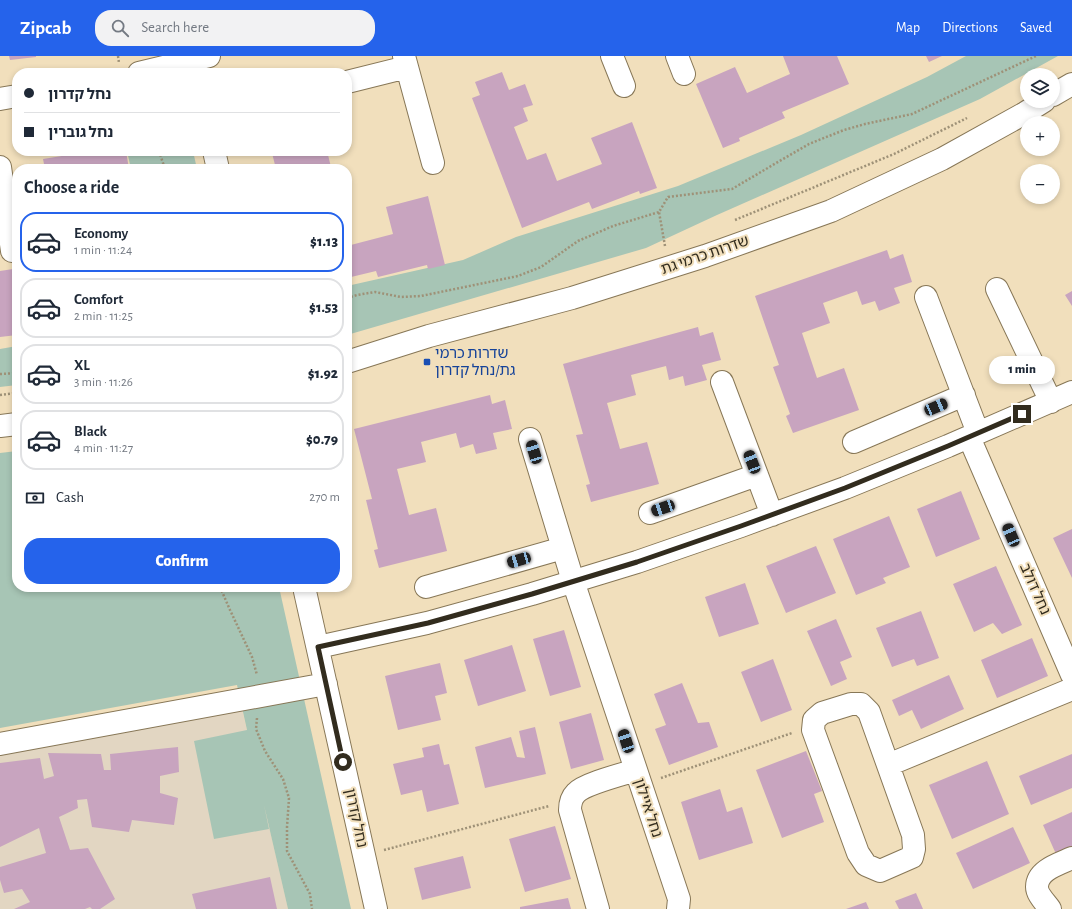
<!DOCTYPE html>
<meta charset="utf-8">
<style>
:root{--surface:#fff;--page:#f2f2f3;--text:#1f2937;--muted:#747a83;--line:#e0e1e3;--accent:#2563eb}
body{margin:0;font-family:"Alegreya Sans","Noto Sans Hebrew",sans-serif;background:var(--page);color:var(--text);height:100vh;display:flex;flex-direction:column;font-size:15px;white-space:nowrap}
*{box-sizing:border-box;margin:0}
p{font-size:13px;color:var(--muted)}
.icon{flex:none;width:22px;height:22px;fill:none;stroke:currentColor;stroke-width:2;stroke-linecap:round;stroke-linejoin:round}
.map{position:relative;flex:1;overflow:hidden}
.sheet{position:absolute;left:12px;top:108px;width:340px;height:428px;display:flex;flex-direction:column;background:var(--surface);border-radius:16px;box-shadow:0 2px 6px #0003}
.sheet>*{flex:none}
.hud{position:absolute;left:12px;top:12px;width:340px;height:88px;border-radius:16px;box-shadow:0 2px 6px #0003;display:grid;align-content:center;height:88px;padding:0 12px;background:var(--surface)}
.fabs{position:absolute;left:1020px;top:12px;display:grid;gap:8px}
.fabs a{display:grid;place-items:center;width:40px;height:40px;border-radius:50%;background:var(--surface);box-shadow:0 2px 6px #0003;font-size:20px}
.end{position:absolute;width:18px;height:18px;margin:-9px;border:5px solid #322c1e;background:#fff;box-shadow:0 0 0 2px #fff}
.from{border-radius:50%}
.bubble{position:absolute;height:28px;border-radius:14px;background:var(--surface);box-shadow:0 2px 6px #0003;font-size:13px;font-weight:800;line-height:28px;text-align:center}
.car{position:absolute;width:12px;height:24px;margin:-12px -6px;border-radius:5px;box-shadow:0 0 3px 1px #0007;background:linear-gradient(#222 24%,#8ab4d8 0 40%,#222 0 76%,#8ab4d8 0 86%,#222 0)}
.hud b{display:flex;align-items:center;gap:14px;height:38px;font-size:15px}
.hud b+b{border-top:1px solid var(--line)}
.hud i{width:10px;height:10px;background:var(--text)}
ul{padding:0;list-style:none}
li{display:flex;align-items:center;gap:12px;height:60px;margin:0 8px 6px;padding:0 4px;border:2px solid var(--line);border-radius:16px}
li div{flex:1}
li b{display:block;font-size:15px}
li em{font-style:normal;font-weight:800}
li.selected{border-color:var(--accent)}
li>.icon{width:36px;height:36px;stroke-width:1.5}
h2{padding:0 12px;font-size:18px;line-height:48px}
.pay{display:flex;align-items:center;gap:10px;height:44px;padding:0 12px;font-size:15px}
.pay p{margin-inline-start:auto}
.button{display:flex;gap:8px;margin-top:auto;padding:8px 12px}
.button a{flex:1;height:46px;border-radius:16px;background:var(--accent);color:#fff;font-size:16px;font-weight:800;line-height:46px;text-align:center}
header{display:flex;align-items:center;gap:24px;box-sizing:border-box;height:56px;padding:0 20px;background:var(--accent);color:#fff}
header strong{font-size:19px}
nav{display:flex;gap:22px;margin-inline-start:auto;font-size:14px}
.search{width:280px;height:36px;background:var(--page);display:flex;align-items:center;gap:10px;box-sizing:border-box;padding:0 14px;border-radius:16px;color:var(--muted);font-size:15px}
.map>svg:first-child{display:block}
.education{fill:#e2d6c2}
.green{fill:#a7c5b5}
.building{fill:#c8a4bf}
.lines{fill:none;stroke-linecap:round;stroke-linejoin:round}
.minor-casing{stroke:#877757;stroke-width:24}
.path{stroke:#9e9177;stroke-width:2.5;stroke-dasharray:2 2;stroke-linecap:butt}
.minor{stroke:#fff;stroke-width:22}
.route{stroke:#322c1e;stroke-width:5}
.transit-dot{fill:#1a4fb4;stroke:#f1dfbc;stroke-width:1.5}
.labels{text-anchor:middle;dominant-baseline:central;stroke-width:4;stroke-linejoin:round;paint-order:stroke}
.street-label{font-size:15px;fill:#322c1e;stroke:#f1dfbc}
.transit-label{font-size:15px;fill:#164399;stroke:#f1dfbc;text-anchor:start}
</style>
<header>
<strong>Zipcab</strong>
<div class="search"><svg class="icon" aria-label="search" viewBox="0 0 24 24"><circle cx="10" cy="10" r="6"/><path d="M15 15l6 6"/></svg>Search here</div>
<nav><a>Map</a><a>Directions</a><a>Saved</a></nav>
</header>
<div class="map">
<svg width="1072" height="853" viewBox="0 0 1072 853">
<rect width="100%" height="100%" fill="#f1dfbc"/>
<!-- education -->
<path class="education" d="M242 653 288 853H0V696Z"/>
<!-- green -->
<path class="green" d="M966 0H1058L980 43 717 159 646 192 347 279V230L463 204 516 181 678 130 801 79 927 21Z
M127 95H193L197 113H131Z
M17 290V329L0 331V293Z
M17 395V531H279L351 853H288L264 749 269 773 214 783 194 685 247 674 237 629 0 672V397Z"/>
<!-- building -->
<path class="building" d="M9 0H36V1L10 4Z
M783 0H837L849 28 782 56 785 62 739 82 740 85 723 92 696 28 735 11 747 37 790 18Z
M926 0H942L929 6Z
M502 16 509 34 525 28 533 49 523 52 528 65 514 71 527 104 546 97 557 125 602 108 591 82 632 66 657 132 640 138 639 135 592 153 589 146 522 172 472 42 480 39 475 26Z
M93 95H126L129 113H45L43 103Z
M281 95H327L331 111 324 113H276L272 97Z
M428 140 445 209 428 213 427 209 378 221 376 215 347 222V190L393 178 386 151Z
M887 194 890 203 903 198 912 226 894 232 900 247 879 255 875 245 862 249 857 235 823 247 830 267 802 277 817 322 844 312 859 354 793 377 786 360 790 358 773 311 779 309 755 240Z
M13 213 17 236V279L0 281V215Z
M1072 235V250L1065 239Z
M698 271 700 280 713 276 721 304 702 309 707 324 685 330 683 320 669 324 666 310 631 319 636 339 607 347 620 393 647 386 659 428 591 446 586 429 590 428 576 379 583 378 563 308Z
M490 339 492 348 505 344 512 373 493 377 497 393 476 398 473 388 460 392 456 377 421 386 426 406 397 413 409 459 436 452 447 495 379 512 374 494 378 493 366 444 372 443 354 373Z
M961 435 980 483 936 501 917 453Z
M889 460 910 511 883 522 886 527 856 539 833 483Z
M1072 473V522L1053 482Z
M816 490 836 537 786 557 766 510Z
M996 510 1022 569 1002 578 993 567 974 576 953 528Z
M745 527 759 568 719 581 705 541Z
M921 555 939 602 917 610 914 603 892 611 876 572Z
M836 563 852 601 840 606 847 623 831 630 807 575Z
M564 574 581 631 550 640 533 583Z
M1032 582 1048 620 997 642 981 604Z
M512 589 526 635 478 650 464 604Z
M773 603 792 654 761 666 741 616Z
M440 607 447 637 435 640 441 664 398 674 385 620Z
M949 619 964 653 921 673 912 654 899 660 892 644Z
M682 627 698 667 709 666 718 691 669 709 655 673 666 669 654 638Z
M591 657 604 704 571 713 559 666Z
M535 671 546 718 485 732 475 691 511 681 517 701 525 702 519 675Z
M439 688 444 709 449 708 459 748 427 756 422 734 401 739 393 708 424 701 422 692Z
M178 691 179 716 160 720V737L178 742 174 769 132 764 129 776 92 771 87 743 77 744 78 752 59 761 70 794 88 792 115 843 100 853H92L90 851 85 853H14L30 846 22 833 4 837 0 824V811L46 797 39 772 0 791V707L40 702 44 723 54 720 48 697 101 698 104 714H111L110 698Z
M806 695 822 735 814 738 824 766 782 782 756 714Z
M1072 698V732L1031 749 1019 720Z
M987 705 1009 758 952 783 929 729Z
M720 733 727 756 742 751 753 787 699 804 681 746Z
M1072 756V791L1056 798 1043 769Z
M555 770 571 823 525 836 509 783Z
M1013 771 1030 807 973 833 956 797Z
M463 800 471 832 422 844 414 812Z
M270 821 277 853H196L192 838Z
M916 837 923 853H899L895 845Z
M568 842 571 853H520V851Z
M866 846 869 853H846Z"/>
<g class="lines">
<!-- minor casing -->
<g class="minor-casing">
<path id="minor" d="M404 0 433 107
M612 0 624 30
M677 0 684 18
M139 17 209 0
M347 26 407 11
M1053 39 1072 28
M0 43 17 40
M214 95 218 113
M0 111 12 195
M997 233 1051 346
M926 241 978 377
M347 306 429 280 572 242 705 200 831 155 942 103 1025 57 1044 45
M722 326 772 459
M0 370 17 368
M969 381 1072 619
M530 383 573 525 679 843 678 853
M854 386 964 339
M650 457 757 419
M304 531 376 853
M426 531 563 492
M318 591 427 567 532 538 637 506 741 470 845 432 948 390 1072 336
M851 648H861L869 656 913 779 914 793 912 801 880 815 866 809 858 797 813 674 814 664 822 657Z
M0 688 326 628
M888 709 1072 633
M598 853 570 754C570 748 571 742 576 737 584 728 623 718 636 714
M1050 853C1046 847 1037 839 1037 831 1037 814 1059 808 1072 802"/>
</g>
<!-- path -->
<path class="path" d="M118 0 119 7
M159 95 165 113
M735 164 894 98 967 62
M665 190 659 156 668 141 732 133 783 103 809 88 844 74 865 68 912 58 1036 0
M347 242 357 239 375 236 401 241 421 240 518 220 541 211 578 185 613 170 659 156
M0 318 17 317
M0 339 17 337
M220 531 230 554 252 601 257 619
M257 662 256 673 265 695 283 723 289 742 287 771V795L310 838 312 853
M661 722 792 677
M384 794 549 750"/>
<!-- minor -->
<use href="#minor" class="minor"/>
</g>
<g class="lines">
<!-- route -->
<path class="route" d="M343 706 318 591 428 567 532 538 637 506 741 470 845 432 948 390 1022 358"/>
</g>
<!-- markers -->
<rect class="transit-dot" x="423" y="302" width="8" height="8" rx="2"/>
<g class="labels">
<!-- street labels -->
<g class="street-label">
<text transform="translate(705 199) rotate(-19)">שדרות כרמי גת</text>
<text transform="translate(1035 533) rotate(66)">נחל דולב</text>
<text transform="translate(648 752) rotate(72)">נחל איילון</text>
<text transform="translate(356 762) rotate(78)">נחל קדרון</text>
</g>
<!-- transit labels -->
<g class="transit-label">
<text x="435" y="297">שדרות כרמי<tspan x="435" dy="17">גת/נחל קדרון</tspan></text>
</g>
</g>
</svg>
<div class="fabs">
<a><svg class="icon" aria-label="layers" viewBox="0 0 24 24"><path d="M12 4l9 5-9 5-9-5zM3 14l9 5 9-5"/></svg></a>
<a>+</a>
<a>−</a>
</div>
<i class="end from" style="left:343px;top:706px"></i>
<i class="end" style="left:1022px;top:358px"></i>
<div class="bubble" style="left:989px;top:300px;width:66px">1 min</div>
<i class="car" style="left:936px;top:351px;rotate:67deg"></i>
<i class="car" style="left:534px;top:396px;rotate:343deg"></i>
<i class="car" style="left:752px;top:406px;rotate:339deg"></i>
<i class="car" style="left:663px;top:452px;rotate:251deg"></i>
<i class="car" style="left:1011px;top:479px;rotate:337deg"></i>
<i class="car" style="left:519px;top:504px;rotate:254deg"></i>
<i class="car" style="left:626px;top:685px;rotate:342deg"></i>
<div class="hud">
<b><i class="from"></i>נחל קדרון</b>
<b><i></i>נחל גוברין</b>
</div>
<section class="sheet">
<h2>Choose a ride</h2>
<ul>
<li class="selected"><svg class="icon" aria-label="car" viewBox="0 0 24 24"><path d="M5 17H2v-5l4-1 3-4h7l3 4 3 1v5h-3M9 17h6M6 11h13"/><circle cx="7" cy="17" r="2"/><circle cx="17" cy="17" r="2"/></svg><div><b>Economy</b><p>1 min · 11:24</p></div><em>$1.13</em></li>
<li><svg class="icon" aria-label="car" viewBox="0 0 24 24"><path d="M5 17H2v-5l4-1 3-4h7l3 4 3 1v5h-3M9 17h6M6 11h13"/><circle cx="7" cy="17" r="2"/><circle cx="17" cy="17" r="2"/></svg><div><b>Comfort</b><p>2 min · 11:25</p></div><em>$1.53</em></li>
<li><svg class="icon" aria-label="car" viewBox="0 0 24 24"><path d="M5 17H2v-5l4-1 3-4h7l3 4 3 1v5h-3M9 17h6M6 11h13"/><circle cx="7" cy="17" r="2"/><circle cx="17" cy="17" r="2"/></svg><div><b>XL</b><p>3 min · 11:26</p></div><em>$1.92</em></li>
<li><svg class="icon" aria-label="car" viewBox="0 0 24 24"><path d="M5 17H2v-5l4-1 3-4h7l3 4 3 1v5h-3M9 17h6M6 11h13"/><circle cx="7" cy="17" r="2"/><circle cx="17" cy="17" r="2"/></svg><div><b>Black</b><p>4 min · 11:27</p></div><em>$0.79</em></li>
</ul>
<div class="pay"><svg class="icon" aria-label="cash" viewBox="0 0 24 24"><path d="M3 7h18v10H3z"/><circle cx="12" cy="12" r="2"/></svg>Cash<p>270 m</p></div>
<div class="button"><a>Confirm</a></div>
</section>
</div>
